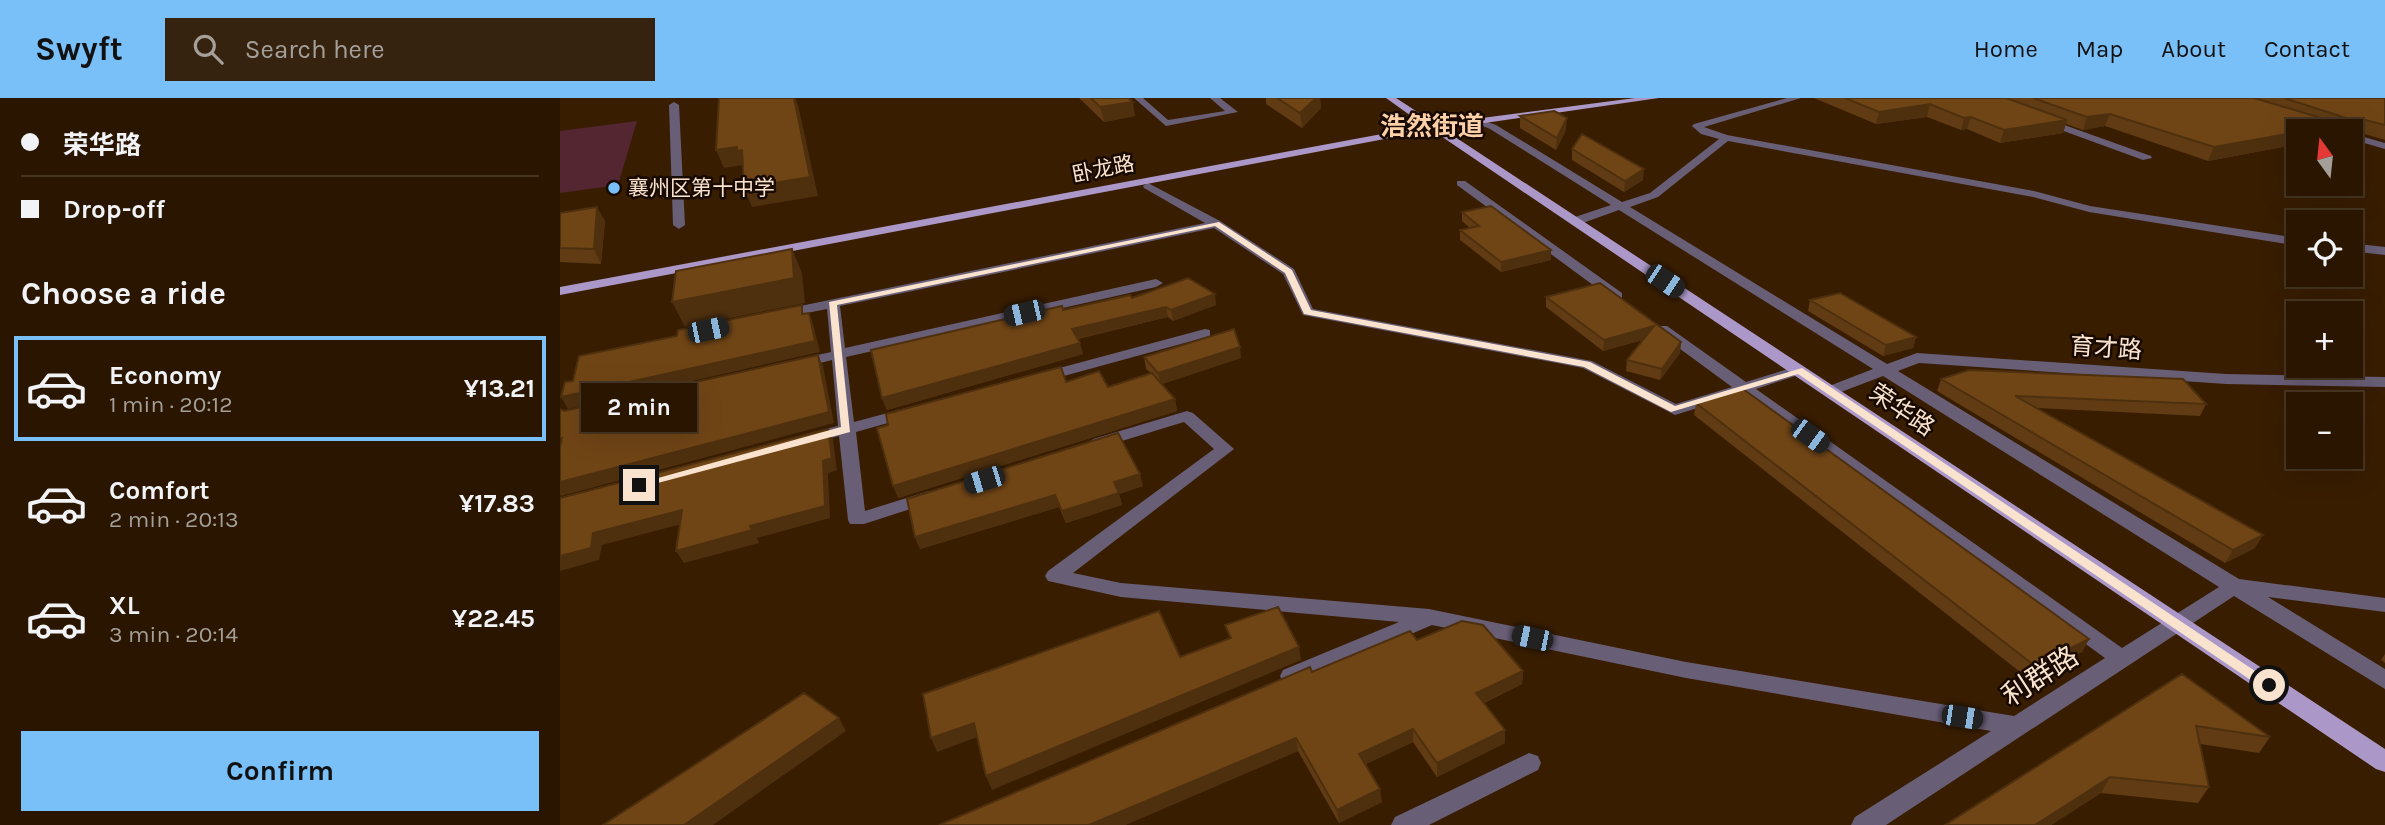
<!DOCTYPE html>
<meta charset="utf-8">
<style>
:root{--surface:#2a1600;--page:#36230f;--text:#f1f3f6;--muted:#a59f99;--line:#463522;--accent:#79bff8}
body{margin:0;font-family:Karla,"Noto Sans SC",sans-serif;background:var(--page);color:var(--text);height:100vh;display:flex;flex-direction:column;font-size:26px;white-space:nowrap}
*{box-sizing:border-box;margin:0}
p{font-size:23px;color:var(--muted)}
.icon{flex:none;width:38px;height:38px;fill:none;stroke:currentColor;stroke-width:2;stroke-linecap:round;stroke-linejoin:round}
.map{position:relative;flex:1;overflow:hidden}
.side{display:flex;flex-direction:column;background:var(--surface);width:560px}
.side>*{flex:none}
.hud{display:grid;align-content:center;height:154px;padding:0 21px;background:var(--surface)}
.needle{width:46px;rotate:345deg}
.fabs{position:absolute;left:1726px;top:21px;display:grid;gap:14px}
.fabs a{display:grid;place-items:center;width:77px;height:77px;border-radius:0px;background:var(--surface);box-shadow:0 7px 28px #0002,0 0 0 2px var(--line);font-size:35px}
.end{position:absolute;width:32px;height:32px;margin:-16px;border:9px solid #f9e2ce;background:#111;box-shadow:0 0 0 4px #111}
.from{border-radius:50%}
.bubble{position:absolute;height:49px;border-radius:0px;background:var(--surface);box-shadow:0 7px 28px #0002,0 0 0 2px var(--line);font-size:23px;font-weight:700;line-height:49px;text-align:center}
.car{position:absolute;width:21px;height:42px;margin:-21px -10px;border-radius:9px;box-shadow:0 0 5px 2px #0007;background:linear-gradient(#222 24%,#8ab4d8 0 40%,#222 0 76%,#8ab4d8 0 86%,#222 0)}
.hud b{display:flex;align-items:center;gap:24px;height:66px;font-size:26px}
.hud b+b{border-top:2px solid var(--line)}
.hud i{width:18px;height:18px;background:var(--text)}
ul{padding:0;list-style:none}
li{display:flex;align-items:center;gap:21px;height:105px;margin:0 14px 10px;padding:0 7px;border:4px solid transparent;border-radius:0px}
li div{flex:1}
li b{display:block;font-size:26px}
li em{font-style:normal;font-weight:700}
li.active{border-color:var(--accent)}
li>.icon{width:63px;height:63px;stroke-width:1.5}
h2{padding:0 21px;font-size:32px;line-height:84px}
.button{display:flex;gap:14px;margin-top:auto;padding:14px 21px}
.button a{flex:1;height:80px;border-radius:0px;background:var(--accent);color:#111;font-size:28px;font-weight:700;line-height:80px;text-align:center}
header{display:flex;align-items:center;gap:42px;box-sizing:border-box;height:98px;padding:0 35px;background:var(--accent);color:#111}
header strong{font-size:33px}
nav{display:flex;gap:38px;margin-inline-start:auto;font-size:24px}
.search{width:490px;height:63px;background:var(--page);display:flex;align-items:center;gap:18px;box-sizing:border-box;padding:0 24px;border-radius:0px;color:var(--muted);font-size:26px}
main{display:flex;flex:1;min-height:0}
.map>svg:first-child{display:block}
.green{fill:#532632}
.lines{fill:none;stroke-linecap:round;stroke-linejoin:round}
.minor{fill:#685e76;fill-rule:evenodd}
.major{fill:#ac98c8;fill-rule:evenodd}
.wall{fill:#603b13}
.shaded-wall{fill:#4e300f}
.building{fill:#704516;stroke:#4e300f;stroke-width:2}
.route{fill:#f9e2ce}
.poi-dot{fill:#79bff8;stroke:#180a00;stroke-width:2.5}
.labels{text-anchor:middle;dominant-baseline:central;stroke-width:5;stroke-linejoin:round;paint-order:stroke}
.far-street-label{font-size:21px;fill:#f9e2ce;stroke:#180a00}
.far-poi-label{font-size:21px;fill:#f9e2ce;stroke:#180a00;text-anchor:start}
.street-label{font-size:24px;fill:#f9e2ce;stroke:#180a00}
.far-district-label{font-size:26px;font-weight:bold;fill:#fdd0a8;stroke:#180a00}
.near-street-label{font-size:28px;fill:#f9e2ce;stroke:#180a00}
</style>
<header>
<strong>Swyft</strong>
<div class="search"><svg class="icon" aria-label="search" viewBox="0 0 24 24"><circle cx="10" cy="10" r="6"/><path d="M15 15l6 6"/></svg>Search here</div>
<nav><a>Home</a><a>Map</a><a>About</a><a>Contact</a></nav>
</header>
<main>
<section class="side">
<div class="hud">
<b><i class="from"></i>荣华路</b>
<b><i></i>Drop-off</b>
</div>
<h2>Choose a ride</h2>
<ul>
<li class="active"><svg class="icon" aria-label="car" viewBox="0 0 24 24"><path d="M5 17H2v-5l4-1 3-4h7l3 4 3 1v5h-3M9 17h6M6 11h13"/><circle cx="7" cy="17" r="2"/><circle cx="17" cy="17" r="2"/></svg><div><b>Economy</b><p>1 min · 20:12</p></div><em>¥13.21</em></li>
<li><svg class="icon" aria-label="car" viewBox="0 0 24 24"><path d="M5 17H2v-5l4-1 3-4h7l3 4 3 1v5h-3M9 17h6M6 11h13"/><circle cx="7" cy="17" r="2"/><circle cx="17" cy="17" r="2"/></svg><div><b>Comfort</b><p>2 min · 20:13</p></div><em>¥17.83</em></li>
<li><svg class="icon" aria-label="car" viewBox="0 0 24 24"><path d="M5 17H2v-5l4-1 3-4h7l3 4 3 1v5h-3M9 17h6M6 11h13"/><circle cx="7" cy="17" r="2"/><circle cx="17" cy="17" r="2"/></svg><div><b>XL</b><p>3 min · 20:14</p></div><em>¥22.45</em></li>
</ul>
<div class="button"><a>Confirm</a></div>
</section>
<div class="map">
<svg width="1825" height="727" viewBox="0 0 1825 727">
<rect width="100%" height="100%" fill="#381d00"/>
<!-- green -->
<path class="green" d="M77 23 58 87 0 95V33Z"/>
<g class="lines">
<!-- minor -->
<path class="minor" d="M574 0H583L608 22 665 13 650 0H660L678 14 606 28Z
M1227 0H1241L1144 29 1167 37 1474 93 1530 108 1738 140V148L1529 114 1473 99 1168 43 1098 99 1070 109 1327 266 1357 255 1666 276 1825 279V289L1666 286 1359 265 1338 273 1679 481 1825 500V514L1708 499 1825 571V591L1674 498 1326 727H1291L1295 719 1431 633 1126 580 872 527 739 584 731 587 723 584 720 578 723 572 839 524 561 499 488 483 485 478 488 473 654 351 624 324 539 350 530 345 533 341 627 313 633 315 674 351 513 475 561 485 869 511 1126 564 1454 618 1545 560 1182 296 1115 317 1023 270 743 217 723 176 654 130 280 208 285 250 596 181 603 185 596 189 286 259 294 324 350 309 358 314 356 317 296 334 305 413 369 393 375 395 378 399 375 403 304 426H290L288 422 279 338 248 346 240 341 242 337 278 328 272 262 236 271 228 266 231 263 271 254 267 211 221 220 214 216 216 213 645 125 584 90 583 88 588 85 660 123 734 171 753 211 1032 263 1116 306 1172 289 1097 234V228H1107L1186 284 1234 269H1244L1247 272 1244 275 1196 291 1562 550 1659 489 1323 278 1276 296H1264L1262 293 1264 290 1313 271 1059 112 1020 126H1012V120L1051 107 930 31 911 23 916 20 936 27 1062 104 1090 95 1159 41 1141 36 1132 28 1134 26Z
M114 4 119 7 125 127 119 131 113 127 109 7Z
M1482 19 1591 58 1592 60 1583 62 1479 24 1477 22Z
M1790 35 1825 45V51L1790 41Z
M897 83H905L1062 195V201H1052L897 87Z
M1790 145 1825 149V157L1790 153Z
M645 231 650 232V238L482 284 474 279 477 276Z
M969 655 978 658 981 665 978 672 869 727H831L835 719Z"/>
<!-- major -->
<path class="major" d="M826 0H836L876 26 1075 0H1099L883 31 1825 651V674L1816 671 872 32 0 197V189L865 28Z"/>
</g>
<!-- wall -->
<path class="wall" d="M519 0H568L575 18 544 24Z
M706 0H760L761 10 742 30 706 6Z
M1254 0H1825V42L1791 32 1738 33V46L1648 63 1545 28 1523 32 1506 26 1503 35 1440 45 1407 31 1401 32 1367 19 1316 26Z
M960 18 1006 32 996 52 960 30Z
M1012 51 1083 82 1064 94 1012 62Z
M902 114 991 162 941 174 900 142V132L910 130 902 123Z
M0 115 45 123 41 166 0 164Z
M986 199 1121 244 1120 255 1100 282 1066 273 1067 262 1083 242 1043 253 986 209Z
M572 200 656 207 613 223 608 219 518 241 523 256 327 312 322 300 503 212Z
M1250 202 1356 239 1353 250 1323 258 1248 213Z
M584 259 681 260 602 286 615 301 617 313 338 400 506 284 548 289 591 275 586 271Z
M1381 281 1646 306 1640 318 1477 310 1695 450 1665 465 1377 293Z
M1136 305 1529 541 1522 554 1469 581 1134 317Z
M583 388 559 396 562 407 506 425 499 409 360 451 355 439 347 401Z
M1825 556V565L1821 562Z
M963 573 962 586 924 605 945 645 877 679 853 644 806 666 822 704 779 725 738 653 565 727H379L752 574Z
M1622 576 1710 639 1699 655 1640 646 1649 689 1638 705 1541 695 1491 727H1385Z"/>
<!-- shaded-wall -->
<path class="shaded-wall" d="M234 0H235L238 7 258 98 192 109 184 90Z
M756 0H760L761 10 742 30 740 15Z
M573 4 575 18 544 24 540 9Z
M1370 6 1367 19 1316 26 1319 14Z
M1550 16 1545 28 1523 32 1527 19Z
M1411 19 1407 31 1401 32 1404 20Z
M1007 20 1006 32 996 52 997 40Z
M1797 20 1790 33H1742Z
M1507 22 1503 35 1440 45 1444 32Z
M1738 34V46L1648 63 1654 49Z
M177 49 182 52 183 67 164 70 156 52Z
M1084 71 1083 82 1064 94 1065 83Z
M37 109 45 123 41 166 34 151Z
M232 151 242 175 245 205 125 229 112 204Z
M991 152V162L941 174V164Z
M655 196 656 207 613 223 611 212Z
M606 209 608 219 515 241 512 231Z
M249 215 253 226 260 254 8 311 1 299Z
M1094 228 1092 239 1043 253 1044 242Z
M1356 239 1353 250 1323 258 1326 247Z
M1121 244 1120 255 1100 282 1102 271Z
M520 245 523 256 327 312 322 300Z
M680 249 681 260 601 286 598 275Z
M258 257 263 268 274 325 1 398 0 396V384Z
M615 301 617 313 338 400 333 388Z
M268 331 273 342 277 372 268 375 270 420 197 440 199 445 124 465 116 453 190 428 263 363Z
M580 376 583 388 559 396 562 407 506 425 502 413 554 384Z
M495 397 499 409 360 451 355 439Z
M122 412 129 424 42 447 39 462 0 473V458L33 435Z
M1703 437 1695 450 1665 465 1673 452Z
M1529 541 1522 554 1469 581 1475 568Z
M739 549 741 562 432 692 426 678Z
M963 573 962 586 916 608V595Z
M279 620 286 633 153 727H124Z
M414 625 420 638 377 654 371 640Z
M853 631V644L800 669 799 656Z
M945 632V645L877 679V665Z
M736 640 738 653 565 727H529Z
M1550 679 1541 695 1491 727H1475Z
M820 691 822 704 779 725 777 712Z"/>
<!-- building -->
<path class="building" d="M159 0H234L250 79 184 90 182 52 177 53V49L156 52Z
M531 0H568L573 4 540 9Z
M717 0H756L740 15Z
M1285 0H1446L1507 22 1444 32 1411 19 1404 20 1370 6 1319 14Z
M1473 0H1694L1771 23 1789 21 1724 0H1825V27L1797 20 1794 24 1654 49 1550 16 1527 19Z
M994 13 1007 20 997 40 960 18Z
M1022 36 1084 71 1065 83 1012 51Z
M931 108 991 152 941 164 900 132 919 128 902 114Z
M37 109 34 151 0 150V115Z
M232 151 234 180 112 204 116 173Z
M628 180 655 196 611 212 606 209 512 231 520 245 322 300 311 252 502 208 503 212 570 197 572 200Z
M1040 185 1121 244 1102 271 1067 262 1094 228 1044 242 986 199Z
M1280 195 1356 239 1326 247 1250 202Z
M242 207V216L249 215 255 243 1 299 5 284 13 283 19 258 117 238 118 232Z
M674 231 680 249 598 275 584 259Z
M258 257 269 314 0 384V350L2 340H0V311L4 313Z
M501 269 506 284 539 273 548 289 592 275 615 301 333 388 317 330 328 327 326 316Z
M1409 272 1623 281 1646 306 1455 298 1703 437 1673 452 1381 281Z
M1183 291 1529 541 1475 568 1136 305Z
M268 331 272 360 263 363 265 408 190 428 192 432 116 453 122 412 33 435 31 450 0 458V400Z
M558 335 580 376 554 384 559 395 502 413 495 397 355 439 347 401Z
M718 509 739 549 426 678 414 625 371 640 363 596 599 513 620 559 671 540 665 527Z
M902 523 923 527 963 573 916 595 945 632 877 665 853 631 799 656 820 691 777 712 736 640 529 727H379L750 569 752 574 850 533 857 542Z
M1622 576 1710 639 1636 628 1649 689 1550 679 1475 727H1385Z
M244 595 279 620 124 727H43Z"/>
<!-- route -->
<path class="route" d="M659 124 732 172 751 212 1030 264 1115 308 1242 270 1716 587 1709 593 1704 591 1238 276 1111 314 1024 269 744 216 725 175 655 128 277 207 290 334 79 390 73 387 281 329 269 204Z"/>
<!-- markers -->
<circle class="poi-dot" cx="54" cy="90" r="7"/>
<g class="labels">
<!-- far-street labels -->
<g class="far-street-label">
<text transform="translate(543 71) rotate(-11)">卧龙路</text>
</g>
<!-- far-poi labels -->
<g class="far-poi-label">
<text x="68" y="90">襄州区第十中学</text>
</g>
<!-- street labels -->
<g class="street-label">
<text transform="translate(1546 250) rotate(4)">育才路</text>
<text transform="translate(1342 312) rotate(34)">荣华路</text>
</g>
<!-- far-district labels -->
<g class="far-district-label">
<text x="872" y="28">浩然街道</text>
</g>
<!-- near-street labels -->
<g class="near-street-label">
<text transform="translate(1480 578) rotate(-33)">利群路</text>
</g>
</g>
</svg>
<div class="fabs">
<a><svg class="needle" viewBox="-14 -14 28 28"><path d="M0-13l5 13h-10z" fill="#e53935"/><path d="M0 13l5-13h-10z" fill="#a59f99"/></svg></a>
<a><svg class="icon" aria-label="locate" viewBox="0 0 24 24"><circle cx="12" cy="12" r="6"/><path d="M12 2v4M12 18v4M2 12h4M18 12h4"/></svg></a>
<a>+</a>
<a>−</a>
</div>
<i class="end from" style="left:1709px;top:587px"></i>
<i class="end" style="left:79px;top:387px"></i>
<div class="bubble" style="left:21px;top:285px;width:116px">2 min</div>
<i class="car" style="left:1105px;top:183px;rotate:124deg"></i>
<i class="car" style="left:464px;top:215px;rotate:257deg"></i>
<i class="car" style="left:148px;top:232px;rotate:78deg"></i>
<i class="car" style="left:1250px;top:338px;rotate:126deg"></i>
<i class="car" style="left:424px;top:382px;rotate:253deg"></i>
<i class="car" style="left:972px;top:540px;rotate:282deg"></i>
<i class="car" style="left:1402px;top:619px;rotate:99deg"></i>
</div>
</main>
